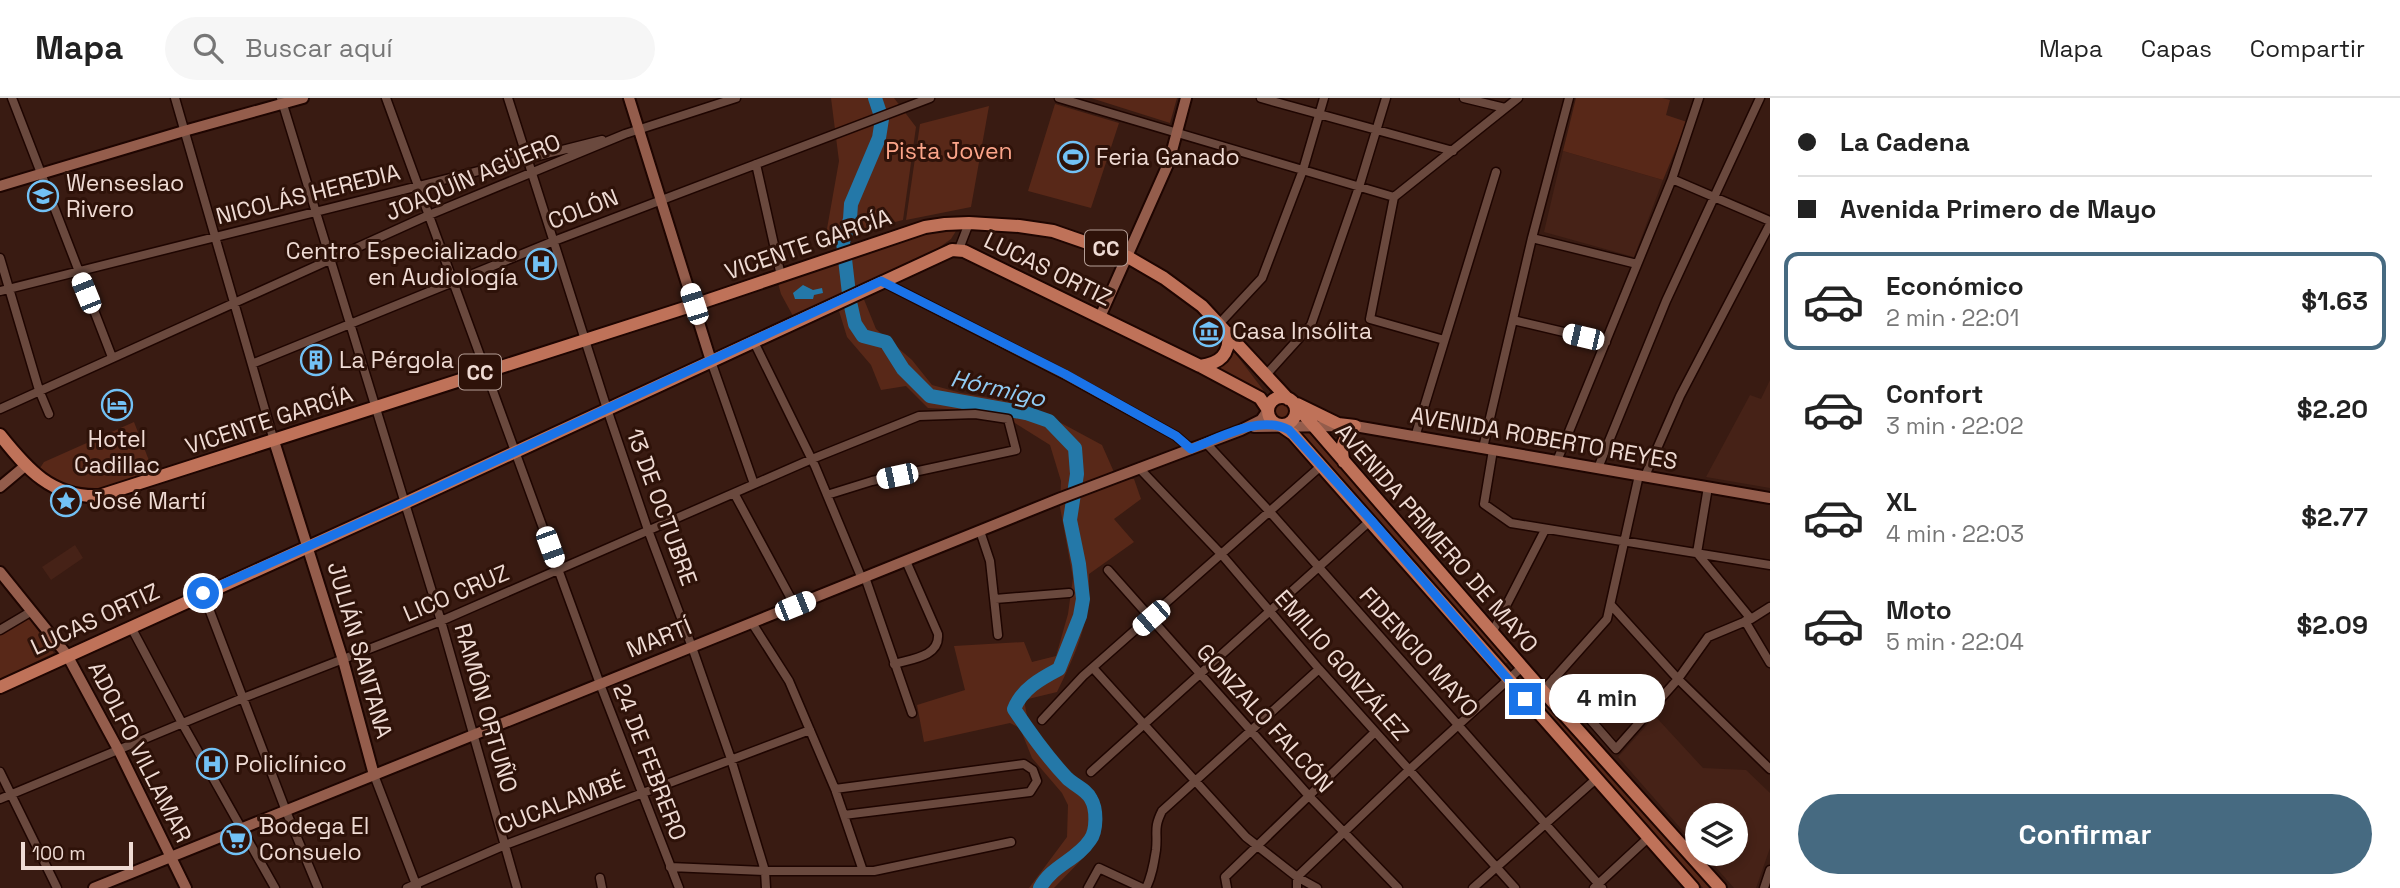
<!DOCTYPE html>
<html lang="es">
<meta charset="utf-8">
<style>
:root{--surface:#fff;--page:#f6f6f6;--text:#222;--muted:#767676;--line:#e0e0e0;--accent:#466a81}
body{margin:0;font-family:"Space Grotesk",sans-serif;background:var(--page);color:var(--text);height:100vh;display:flex;flex-direction:column;font-size:26px;white-space:nowrap}
*{box-sizing:border-box;margin:0}
p{font-size:23px;color:var(--muted)}
.icon{flex:none;width:38px;height:38px;fill:none;stroke:currentColor;stroke-width:2;stroke-linecap:round;stroke-linejoin:round}
.map{position:relative;flex:1;overflow:hidden}
.sheet{display:flex;flex-direction:column;background:var(--surface);width:630px}
.sheet>*{flex:none}
.hud{display:grid;align-content:center;height:154px;padding:0 28px;background:var(--surface)}
.controls{position:absolute;left:1685px;top:705px;display:grid;gap:14px}
.controls a{display:grid;place-items:center;width:63px;height:63px;border-radius:50%;background:var(--surface);box-shadow:0 4px 10px #0003;font-size:35px}
.scale{position:absolute;left:21px;bottom:18px;width:112px;box-sizing:border-box;padding-left:7px;border:4px solid #efdbd4;border-top:0;font-size:19px;line-height:24px;white-space:nowrap;color:#efdbd4;-webkit-text-stroke:5px #2e1209;paint-order:stroke}
.end{position:absolute;width:32px;height:32px;margin:-16px;border:9px solid #1a73e8;background:#fff;box-shadow:0 0 0 4px #fff}
.from{border-radius:50%}
.bubble{position:absolute;height:49px;border-radius:24px;background:var(--surface);box-shadow:0 4px 10px #0003;font-size:23px;font-weight:700;line-height:49px;text-align:center}
.car{position:absolute;width:21px;height:42px;margin:-21px -10px;border-radius:9px;box-shadow:0 0 5px 2px #0007;background:linear-gradient(#fff 24%,#345 0 40%,#fff 0 76%,#345 0 86%,#fff 0)}
.hud b{display:flex;align-items:center;gap:24px;height:66px;font-size:26px}
.hud b+b{border-top:2px solid var(--line)}
.hud i{width:18px;height:18px;background:var(--text)}
ul{padding:0;list-style:none}
li{display:flex;align-items:center;gap:21px;height:98px;margin:0 14px 10px;padding:0 14px;border:4px solid transparent;border-radius:14px}
li div{flex:1}
li b{display:block;font-size:26px}
li em{font-style:normal;font-weight:700}
li.selected{border-color:var(--accent)}
li>.icon{width:63px;height:63px;stroke-width:1.5}
.button{display:flex;gap:14px;margin-top:auto;padding:14px 28px}
.button a{flex:1;height:80px;border-radius:42px;background:var(--accent);color:#fff;font-size:28px;font-weight:700;line-height:80px;text-align:center}
header{display:flex;align-items:center;gap:42px;box-sizing:border-box;height:98px;padding:0 35px;background:var(--surface);border-bottom:2px solid var(--line)}
header strong{font-size:33px}
nav{display:flex;gap:38px;margin-inline-start:auto;font-size:24px}
.search{width:490px;height:63px;background:var(--page);display:flex;align-items:center;gap:18px;box-sizing:border-box;padding:0 24px;border-radius:38px;color:var(--muted);font-size:26px}
main{display:flex;flex:1;min-height:0}
.map>svg:first-child{display:block}
.built{fill:#462217}
.green{fill:#582818}
.water{fill:#2478a8}
.lines{fill:none;stroke-linecap:round;stroke-linejoin:round}
.river{stroke:#2478a8;stroke-width:14}
.street-casing{stroke:#1e0501;stroke-width:11}
.secondary-casing{stroke:#1e0501;stroke-width:14}
.primary-casing{stroke:#1e0501;stroke-width:16}
.street{stroke:#6a493e;stroke-width:8}
.secondary{stroke:#945d4c;stroke-width:10}
.primary{stroke:#bf7259;stroke-width:12}
.route{stroke:#1a73e8;stroke-width:9}
.labels{text-anchor:middle;dominant-baseline:central;stroke-width:6;stroke-linejoin:round;paint-order:stroke}
.shield{fill:#2e1209;stroke:#b59f97;stroke-width:2}
.shield-label{font-size:21px;font-weight:bold;fill:#efdbd4}
.park-label{font-size:23px;fill:#fca58a;stroke:#2e1209}
.poi-label{font-size:23px;fill:#efdbd4;stroke:#2e1209;text-anchor:start}
.street-label{font-size:23px;fill:#efdbd4;stroke:#2e1209}
.water-label{font-size:24px;font-style:italic;fill:#91cbf3;stroke:#2e1209}
</style>
<header>
<strong>Mapa</strong>
<div class="search"><svg class="icon" aria-label="search" viewBox="0 0 24 24"><circle cx="10" cy="10" r="6"/><path d="M15 15l6 6"/></svg>Buscar aquí</div>
<nav><a>Mapa</a><a>Capas</a><a>Compartir</a></nav>
</header>
<main>
<div class="map">
<svg width="1770" height="790" viewBox="0 0 1770 790">
<rect width="100%" height="100%" fill="#391b12"/>
<!-- built -->
<path class="built" d="M1563 53 1663 82 1634 159 1544 134Z
M1770 282V390L1706 379 1750 297 1761 301Z
M75 447 83 460 51 482 42 469Z
M1655 618 1703 670 1746 672 1770 695V750L1756 790H1734L1704 756H1736V718H1698L1697 749 1618 659Z"/>
<!-- green -->
<path class="green" d="M831 0H894L916 29 903 122 825 142 839 63Z
M1091 0H1177L1170 25Z
M1576 0H1662L1670 2 1666 17 1687 24 1663 82 1563 53Z
M1055 6 1119 25 1091 110 1028 93Z
M989 8 971 109 906 122 920 26Z
M941 132 956 133 951 141 937 151 793 218 781 196 778 185 922 136Z
M863 199 876 231 912 262 932 287 961 295 1019 305 1063 326 1102 347 1117 381H1134L1141 401 1114 421 1134 444 1089 476C1090 524 1078 551 1057 594L1024 602 1028 623 1067 673 1100 705 1101 729 1087 756 1054 790H1029L1067 739 1068 707 1062 695 1032 660 1020 630 1010 625 924 644 917 607 965 592 954 548 1024 544 1032 564 1056 558 1068 516 1073 480 1060 409 1061 383 1050 347 1015 325 963 312 928 310 906 288 881 292 871 267 847 239 839 213Z
M1232 251 1267 297 1265 299 1217 272Z
M1272 314a11 11 0 1 1 22 0a11 11 0 1 1-22 0Z
M134 324 155 378C122 386 82 404 51 381 46 377 43 376 40 370L44 364Z
M1305 330 1510 563 1504 566 1297 331Z
M29 520 54 555 0 581V537Z
M1528 584 1712 790H1703L1521 587Z"/>
<!-- water -->
<path class="water" d="M803 187 813 192 822 190 823 195 814 197 813 201H795L793 195Z"/>
<g class="lines">
<!-- river -->
<path class="river" d="M875 0 882 21 879 40 851 106 850 121 843 144 850 204 855 226 863 238 886 244 903 271 930 298 1026 315 1049 323 1075 350 1077 376 1070 422 1079 466 1083 501 1080 518 1059 571C1040 581 1022 591 1014 611 1030 635 1047 659 1067 680 1074 687 1087 692 1091 701 1097 711 1097 733 1090 742 1077 762 1051 768 1040 790"/>
<!-- street casing -->
<g class="street-casing">
<path id="street" d="M12 0 112 259
M175 0 274 343
M281 0 441 523 517 790
M386 0 600 586 679 790
M508 0 607 311 648 432 692 549 731 661 765 773 766 790
M1059 0 1394 99
M1261 0 1453 53
M1464 0 1505 10
M756 66 781 178
M1672 81 1770 123
M1532 140 1637 166
M959 151 969 125
M0 160 39 292 49 316
M883 184 1065 277 1176 338 1191 351
M0 193 602 42
M1513 222 1606 244
M1220 225 1262 180 1303 72 1324 0
M1444 242 1370 221 1394 99 1518 0
M754 244 815 368 862 481
M711 263 754 386
M252 266 554 143 930 0
M1265 278 1311 227 1359 89 1386 0
M0 311 429 117 625 36 736 0
M1415 339 1496 74
M1206 345 1270 414 1602 790
M1483 350 1532 140 1569 0
M1493 352 1484 406 1511 425 1770 467
M1557 363 1672 81 1699 0
M1139 370 1222 457 1319 571 1515 790
M1598 370 1666 203 1760 0
M1645 378 1680 298 1770 126
M1708 389 1697 455 1751 521
M734 395 795 508
M980 433 990 463 998 537
M1108 472 1309 698 1398 790
M865 479 912 615
M203 495 286 713 318 790
M995 501 1069 495
M1611 507 1678 581 1770 671
M1745 523 1770 565
M752 525 789 583 835 691 863 773
M131 529 182 625 275 790
M0 532 32 513
M1492 535 1545 432
M894 566C911 561 940 559 938 536L906 463
M1093 570 1246 739 1297 779 1317 790
M1554 580 1616 651 1678 581 1708 539 1751 521 1770 509
M1543 593 1607 521 1639 377
M1042 622 1083 578 1321 368
M0 674 57 790
M1091 674 1371 422
M374 677 417 789
M835 691 1024 666 1033 672 1037 683 1030 694 844 717
M0 701 243 600 441 523 812 361 919 318 975 316 1008 321 1016 352 872 383 827 397
M670 769 765 773H874L1011 744
M600 780 602 790
M407 790 505 747 810 632
M1088 790 1099 770 1142 790
M1146 790C1152 778 1154 765 1156 752 1158 734 1153 731 1162 713L1319 571
M1227 790 1225 779 1375 634
M1297 790V779L1409 672 1522 569
M1473 790 1596 681
M1594 790 1648 740
M1764 790 1770 772"/>
</g>
<!-- secondary casing -->
<g class="secondary-casing">
<path id="secondary" d="M629 0 711 263
M0 88 184 33 303 0
M1100 219 1169 64 1186 0
M1254 329 1355 328 1770 400
M274 343 343 562 374 677
M0 389 25 368
M0 474 67 557 119 653 186 790
M94 790 1061 400 1241 332 1261 322 1268 312"/>
</g>
<!-- primary casing -->
<g class="primary-casing">
<path id="primary" d="M1200 268C1221 265 1229 257 1229 235
M1268 313a14 14 0 1 1 28 0a14 14 0 1 1-28 0Z
M1292 303 1543 593 1720 790
M1297 306 1338 326 1355 328
M1280 327 1293 336 1693 790
M0 337C27 371 52 400 99 398L694 207 925 129 945 126 969 125 1019 128 1053 133 1128 159 1164 180 1202 208 1288 301
M1344 364C1339 349 1344 340 1355 328
M0 589 405 405 952 152 964 153 1200 268 1260 300 1268 312"/>
</g>
<!-- street -->
<use href="#street" class="street"/>
<!-- secondary -->
<use href="#secondary" class="secondary"/>
<!-- primary -->
<use href="#primary" class="primary"/>
</g>
<g class="lines">
<!-- route -->
<path class="route" d="M203 495 405 405 881 183 1065 276 1176 338 1191 351C1219 340 1260 316 1289 332L1371 422 1525 601"/>
</g>
<!-- icons -->
<defs>
<g id="stadium-ring" transform="scale(1.575)"><circle r="9.5" fill="#2e1209" stroke="#72c1f5" stroke-width="1.5"/><path d="M0-5a6.5 5 0 1 0 0 10a6.5 5 0 1 0 0-10ZM-3.5-1.8h7v3.6h-7Z" fill="#72c1f5"/></g>
<g id="school-ring" transform="scale(1.575)"><circle r="9.5" fill="#2e1209" stroke="#72c1f5" stroke-width="1.5"/><path d="M0-5L7-2L0 1L-7-2ZM-4 1L0 2.5L4 1V4Q0 6-4 4Z" fill="#72c1f5"/></g>
<g id="hospital-ring" transform="scale(1.575)"><circle r="9.5" fill="#2e1209" stroke="#72c1f5" stroke-width="1.5"/><path d="M-5-5h3v3.5h4V-5h3V5h-3V1.5h-4V5h-3Z" fill="#72c1f5"/></g>
<g id="museum-ring" transform="scale(1.575)"><circle r="9.5" fill="#2e1209" stroke="#72c1f5" stroke-width="1.5"/><path d="M0-6L6-3V-2H-6V-3ZM-5-1h2V3h-2ZM-1-1h2V3h-2ZM3-1h2V3H3ZM-6 4H6V6H-6Z" fill="#72c1f5"/></g>
<g id="building-ring" transform="scale(1.575)"><circle r="9.5" fill="#2e1209" stroke="#72c1f5" stroke-width="1.5"/><path d="M-4-6H4V6H1V3H-1V6H-4ZM-2.5-4.3h1.7v1.8h-1.7ZM.8-4.3h1.7v1.8H.8ZM-2.5-1h1.7V.8h-1.7ZM.8-1h1.7V.8H.8Z" fill="#72c1f5"/></g>
<g id="hotel-ring" transform="scale(1.575)"><circle r="9.5" fill="#2e1209" stroke="#72c1f5" stroke-width="1.5"/><path d="M-6-4.5h1.5V1H6V5H4.5V3h-9V5H-6ZM-4 0a1.8 1.8 0 1 1 3.6 0ZM.5 0V-2.5h3Q6-2.5 6 0Z" fill="#72c1f5"/></g>
<g id="sight-ring" transform="scale(1.575)"><circle r="9.5" fill="#2e1209" stroke="#72c1f5" stroke-width="1.5"/><path d="M0-6L1.8-2.2L6-1.7L2.9 1.2L3.7 5.4L0 3.3L-3.7 5.4L-2.9 1.2L-6-1.7L-1.8-2.2Z" fill="#72c1f5"/></g>
<g id="supermarket-ring" transform="scale(1.575)"><circle r="9.5" fill="#2e1209" stroke="#72c1f5" stroke-width="1.5"/><path d="M-6-5.5h2.5l.6 2H6L4.5 2H-2.5L-4.4-4H-6ZM-1.5 3.2a1.3 1.3 0 1 0 .1 0ZM3 3.2a1.3 1.3 0 1 0 .1 0Z" fill="#72c1f5"/></g>
</defs>
<g fill-rule="evenodd">
<use href="#stadium-ring" x="1073" y="59"/>
<use href="#school-ring" x="43" y="98"/>
<use href="#hospital-ring" x="541" y="166"/>
<use href="#museum-ring" x="1209" y="233"/>
<use href="#building-ring" x="316" y="262"/>
<use href="#hotel-ring" x="117" y="307"/>
<use href="#sight-ring" x="66" y="403"/>
<use href="#hospital-ring" x="212" y="666"/>
<use href="#supermarket-ring" x="236" y="741"/>
</g>
<g class="labels">
<!-- shield labels -->
<g class="shield">
<rect x="1085" y="132.5" width="42" height="35" rx="5"/>
<rect x="459" y="256.5" width="42" height="35" rx="5"/>
</g>
<g class="shield-label">
<text x="1106" y="150">CC</text>
<text x="480" y="274">CC</text>
</g>
<!-- park labels -->
<g class="park-label">
<text x="949" y="53">Pista Joven</text>
</g>
<!-- poi labels -->
<g class="poi-label">
<text x="1096" y="59">Feria Ganado</text>
<text x="66" y="85">Wenseslao<tspan x="66" dy="26">Rivero</tspan></text>
<text x="518" y="153" text-anchor="end">Centro Especializado<tspan x="518" dy="26">en Audiología</tspan></text>
<text x="1232" y="233">Casa Insólita</text>
<text x="339" y="262">La Pérgola</text>
<text x="117" y="341" text-anchor="middle">Hotel<tspan x="117" dy="26">Cadillac</tspan></text>
<text x="89" y="403">José Martí</text>
<text x="235" y="666">Policlínico</text>
<text x="259" y="728">Bodega El<tspan x="259" dy="26">Consuelo</tspan></text>
</g>
<!-- street labels -->
<g class="street-label">
<text transform="translate(473 79) rotate(-23)">JOAQUÍN AGÜERO</text>
<text transform="translate(308 96) rotate(-14)">NICOLÁS HEREDIA</text>
<text transform="translate(583 111) rotate(-21)">COLÓN</text>
<text transform="translate(808 146) rotate(-19)">VICENTE GARCÍA</text>
<text transform="translate(1048 171) rotate(26)">LUCAS ORTIZ</text>
<text transform="translate(269 322) rotate(-18)">VICENTE GARCÍA</text>
<text transform="translate(1544 340) rotate(10)">AVENIDA ROBERTO REYES</text>
<text transform="translate(662 409) rotate(70)">13 DE OCTUBRE</text>
<text transform="translate(1437 440) rotate(49)">AVENIDA PRIMERO DE MAYO</text>
<text transform="translate(456 495) rotate(-23)">LICO CRUZ</text>
<text transform="translate(95 521) rotate(-25)">LUCAS ORTIZ</text>
<text transform="translate(659 540) rotate(-22)">MARTÍ</text>
<text transform="translate(360 552) rotate(74)">JULIÁN SANTANA</text>
<text transform="translate(1419 554) rotate(48)">FIDENCIO MAYO</text>
<text transform="translate(1342 567) rotate(49)">EMILIO GONZÁLEZ</text>
<text transform="translate(486 610) rotate(74)">RAMÓN ORTUÑO</text>
<text transform="translate(1265 620) rotate(48)">GONZALO FALCÓN</text>
<text transform="translate(140 654) rotate(63)">ADOLFO VILLAMAR</text>
<text transform="translate(650 664) rotate(69)">24 DE FEBRERO</text>
<text transform="translate(561 705) rotate(-21)">CUCALAMBÉ</text>
</g>
<!-- water labels -->
<g class="water-label">
<text transform="translate(998 290) rotate(13)">Hórmigo</text>
</g>
</g>
</svg>
<div class="controls">
<a><svg class="icon" aria-label="layers" viewBox="0 0 24 24"><path d="M12 4l9 5-9 5-9-5zM3 14l9 5 9-5"/></svg></a>
</div>
<div class="scale">100 m</div>
<i class="end from" style="left:203px;top:495px"></i>
<i class="end" style="left:1525px;top:601px"></i>
<div class="bubble" style="left:1549px;top:576px;width:116px">4 min</div>
<i class="car" style="left:86px;top:195px;rotate:338deg"></i>
<i class="car" style="left:694px;top:206px;rotate:342deg"></i>
<i class="car" style="left:1583px;top:239px;rotate:283deg"></i>
<i class="car" style="left:897px;top:378px;rotate:258deg"></i>
<i class="car" style="left:550px;top:449px;rotate:160deg"></i>
<i class="car" style="left:795px;top:508px;rotate:68deg"></i>
<i class="car" style="left:1151px;top:520px;rotate:229deg"></i>
</div>
<section class="sheet">
<div class="hud">
<b><i class="from"></i>La Cadena</b>
<b><i></i>Avenida Primero de Mayo</b>
</div>
<ul>
<li class="selected"><svg class="icon" aria-label="car" viewBox="0 0 24 24"><path d="M5 17H2v-5l4-1 3-4h7l3 4 3 1v5h-3M9 17h6M6 11h13"/><circle cx="7" cy="17" r="2"/><circle cx="17" cy="17" r="2"/></svg><div><b>Económico</b><p>2 min · 22:01</p></div><em>$1.63</em></li>
<li><svg class="icon" aria-label="car" viewBox="0 0 24 24"><path d="M5 17H2v-5l4-1 3-4h7l3 4 3 1v5h-3M9 17h6M6 11h13"/><circle cx="7" cy="17" r="2"/><circle cx="17" cy="17" r="2"/></svg><div><b>Confort</b><p>3 min · 22:02</p></div><em>$2.20</em></li>
<li><svg class="icon" aria-label="car" viewBox="0 0 24 24"><path d="M5 17H2v-5l4-1 3-4h7l3 4 3 1v5h-3M9 17h6M6 11h13"/><circle cx="7" cy="17" r="2"/><circle cx="17" cy="17" r="2"/></svg><div><b>XL</b><p>4 min · 22:03</p></div><em>$2.77</em></li>
<li><svg class="icon" aria-label="car" viewBox="0 0 24 24"><path d="M5 17H2v-5l4-1 3-4h7l3 4 3 1v5h-3M9 17h6M6 11h13"/><circle cx="7" cy="17" r="2"/><circle cx="17" cy="17" r="2"/></svg><div><b>Moto</b><p>5 min · 22:04</p></div><em>$2.09</em></li>
</ul>
<div class="button"><a>Confirmar</a></div>
</section>
</main>
